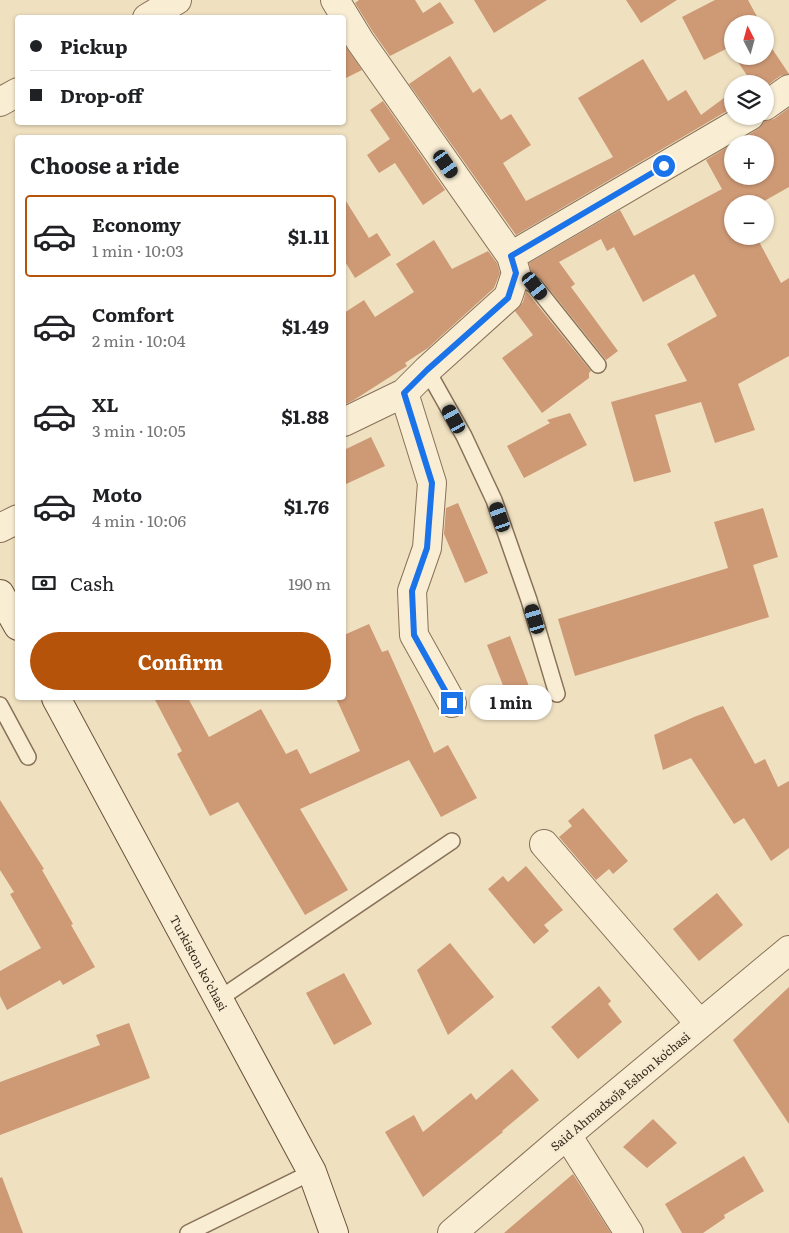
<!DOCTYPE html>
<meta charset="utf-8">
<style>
:root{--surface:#fff;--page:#f2f2f2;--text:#202124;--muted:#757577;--line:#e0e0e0;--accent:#b45309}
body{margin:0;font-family:Literata,serif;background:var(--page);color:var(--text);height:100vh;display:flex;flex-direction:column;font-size:19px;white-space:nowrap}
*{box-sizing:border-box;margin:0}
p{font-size:16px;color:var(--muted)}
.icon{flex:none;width:28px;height:28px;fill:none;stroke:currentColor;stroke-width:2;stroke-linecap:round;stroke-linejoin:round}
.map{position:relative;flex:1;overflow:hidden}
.panel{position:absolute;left:15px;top:135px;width:331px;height:565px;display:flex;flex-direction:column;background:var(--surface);border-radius:5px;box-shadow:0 1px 4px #0004}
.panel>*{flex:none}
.guide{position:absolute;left:15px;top:15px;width:331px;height:110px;border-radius:5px;box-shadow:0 1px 4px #0004;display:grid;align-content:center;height:110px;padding:0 15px;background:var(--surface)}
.needle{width:32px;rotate:354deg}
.fabs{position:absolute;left:724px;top:15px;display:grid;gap:10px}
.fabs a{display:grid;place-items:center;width:50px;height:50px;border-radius:50%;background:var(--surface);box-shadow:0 1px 4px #0004;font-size:25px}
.end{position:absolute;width:22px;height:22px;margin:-11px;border:6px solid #1a73e8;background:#fff;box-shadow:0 0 0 2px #fff}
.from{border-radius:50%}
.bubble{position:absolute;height:35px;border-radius:18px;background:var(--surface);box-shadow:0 1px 4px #0004;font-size:16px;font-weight:700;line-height:35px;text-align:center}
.car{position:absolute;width:15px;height:30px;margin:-15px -8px;border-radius:6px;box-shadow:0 0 4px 1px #0007;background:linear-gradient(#222 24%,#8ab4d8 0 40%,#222 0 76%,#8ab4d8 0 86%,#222 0)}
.guide b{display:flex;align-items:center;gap:18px;height:48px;font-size:19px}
.guide b+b{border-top:1px solid var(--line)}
.guide i{width:12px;height:12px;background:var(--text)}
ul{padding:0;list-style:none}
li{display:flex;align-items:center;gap:15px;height:82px;margin:0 10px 8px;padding:0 5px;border:2px solid transparent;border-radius:5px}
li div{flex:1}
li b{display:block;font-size:19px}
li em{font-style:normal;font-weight:700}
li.selected{border-color:var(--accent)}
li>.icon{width:45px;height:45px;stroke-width:1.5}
h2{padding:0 15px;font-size:22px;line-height:60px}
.pay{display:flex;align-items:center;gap:12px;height:55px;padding:0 15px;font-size:19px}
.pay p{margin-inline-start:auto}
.action{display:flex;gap:10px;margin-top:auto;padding:10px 15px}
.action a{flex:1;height:58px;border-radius:30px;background:var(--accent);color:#fff;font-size:20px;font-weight:700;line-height:58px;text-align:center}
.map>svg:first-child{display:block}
.building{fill:#ce9975}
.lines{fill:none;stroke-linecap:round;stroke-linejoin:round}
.service-casing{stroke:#887158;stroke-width:18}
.minor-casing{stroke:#887158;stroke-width:30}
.secondary-casing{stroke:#6a523b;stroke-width:30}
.service{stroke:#f9eed4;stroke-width:15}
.minor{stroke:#f9eed4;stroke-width:28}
.secondary{stroke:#f9eed4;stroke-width:28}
.route{stroke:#1a73e8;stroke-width:6}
.labels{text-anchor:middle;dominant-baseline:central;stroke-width:5;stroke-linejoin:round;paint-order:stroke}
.street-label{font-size:12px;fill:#37291d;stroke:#f6ebd0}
</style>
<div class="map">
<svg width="789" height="1233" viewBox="0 0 789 1233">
<rect width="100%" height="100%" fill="#efe0c0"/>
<!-- building -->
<path class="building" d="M359 0H415L423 13 440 2 454 23 390 56 373 32 355 3Z
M474 0H547L494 33Z
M626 0H677L641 23Z
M715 0H748L761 24H732V54L728 48 704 60 682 17Z
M765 32 772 46 771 47 789 74 780 76 765 87V84H745L750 80 734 56H765Z
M344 44 362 70 344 79Z
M450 56 473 93 480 88 501 120 511 114 531 145 503 163 526 201 613 157 578 98 643 59 668 101 686 90 701 115 732 92V108L516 235 409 84Z
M383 101 445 190 423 205 395 163 379 173 367 155 390 139 370 110Z
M789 108V187L759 204H732V236H756L781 283 789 278V356L738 384 755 430 715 443 701 402 655 415 671 472 634 482 611 402 687 381 667 344 717 316 694 274 643 302 614 247 607 251 601 239 559 262 575 284 571 287 618 351 606 360 542 280 531 272 529 263 620 210 634 236 722 189 706 160 732 144V176H765V144H734L758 129 763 124 764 121 774 119Z
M344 198 369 238 377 233 391 255 355 278 344 260Z
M434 240 452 269 488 251 497 263 500 273 494 288 428 348 405 363 407 366 354 400 344 405V313L364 300 375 317 414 292 396 264Z
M526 291 591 371 589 373V378L542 413 502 358 533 335 515 311 523 302Z
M570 413 587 445 524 478 507 446 550 423 547 420Z
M371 437 385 466 344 485V450Z
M458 503 488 573 465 583 444 534 446 508Z
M763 508 778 557 753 565 769 617 575 676 558 619 728 568 714 522Z
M369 624 382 652 388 650 434 753 448 745 477 798 441 817 409 760 300 809 348 890 305 915 238 802 210 816 177 754 182 751 154 698H188L209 737 261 709 286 754 297 749 310 774 360 751 336 698H344V635Z
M510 636 530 689 508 698 487 645Z
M723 706 755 764 765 759 778 787 789 781V848L771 861 744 818 734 824 691 758 663 770 654 735 694 717Z
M0 800 44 869 42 870 73 924 71 925 95 967 63 985 60 980 7 1010 0 996V971L41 948 10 894 14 892 0 870Z
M583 808 628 861 613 874 609 869 596 880 559 837 572 826 568 821Z
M526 866 563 910 544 925 549 931 534 944 488 889 503 876 508 882Z
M717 893 743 925 699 961 673 929Z
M450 943 494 997 448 1035 417 970Z
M344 973 372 1024 334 1045 306 993Z
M599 986 611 1001 608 1004 622 1022 578 1059 551 1027Z
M789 987V1124L733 1040Z
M129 1023 150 1078 0 1135V1082L100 1045 96 1035Z
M512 1069 539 1100 502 1131 503 1132 423 1197 385 1132 414 1115 423 1132 471 1093 476 1100Z
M653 1119 677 1143 647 1168 623 1147Z
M744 1156 764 1191 724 1215 725 1218 703 1233H682L665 1204Z
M573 1174 611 1233H504Z
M2 1177 23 1233H0V1178Z"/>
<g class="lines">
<!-- service casing -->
<g class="service-casing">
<path id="service" d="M516 273 535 286 598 365
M427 370 464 436 494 500 529 600 557 694
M0 705 28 757
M219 999 452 841
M188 1233 312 1172"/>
</g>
<!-- minor casing -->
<g class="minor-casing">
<path id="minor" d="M335 0 360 41 511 256
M147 18 177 0
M0 102 18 92
M765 106 789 89
M404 393 432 483 427 548 412 591 414 635 452 703
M344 422 404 393 427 370 508 297 516 273 511 256 750 116
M0 528 18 519
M544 844 700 1024
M567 1135 629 1233
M452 1233 567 1135 789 950"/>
</g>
<!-- secondary casing -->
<g class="secondary-casing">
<g id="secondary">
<path d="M0 594 18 626"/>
<path id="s1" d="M56 698 312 1172 334 1233"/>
</g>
</g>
<!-- service -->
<use href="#service" class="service"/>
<!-- minor -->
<use href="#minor" class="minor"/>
<!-- secondary -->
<use href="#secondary" class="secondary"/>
</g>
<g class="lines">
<!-- route -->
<path class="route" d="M452 703 414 635 412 591 427 548 432 483 404 393 427 370 508 298 516 273 511 256 664 166"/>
</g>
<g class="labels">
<!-- street labels -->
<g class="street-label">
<text stroke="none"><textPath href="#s1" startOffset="301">Turkiston ko’chasi</textPath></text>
<text transform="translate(620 1091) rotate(-40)">Said Ahmadxoʻja Eshon koʻchasi</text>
</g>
</g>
</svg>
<div class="fabs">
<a><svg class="needle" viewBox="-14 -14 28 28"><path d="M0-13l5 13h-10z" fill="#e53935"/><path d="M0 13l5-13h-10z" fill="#757577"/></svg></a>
<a><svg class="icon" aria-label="layers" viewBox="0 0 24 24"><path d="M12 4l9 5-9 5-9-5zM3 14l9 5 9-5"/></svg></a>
<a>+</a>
<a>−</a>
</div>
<i class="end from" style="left:664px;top:166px"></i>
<i class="end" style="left:452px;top:703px"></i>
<div class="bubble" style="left:470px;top:685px;width:82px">1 min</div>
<i class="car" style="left:446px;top:164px;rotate:145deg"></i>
<i class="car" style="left:535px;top:286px;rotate:142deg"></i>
<i class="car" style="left:454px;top:419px;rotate:331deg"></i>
<i class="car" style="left:500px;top:517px;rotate:341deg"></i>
<i class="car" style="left:535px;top:619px;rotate:343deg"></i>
<div class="guide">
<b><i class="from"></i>Pickup</b>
<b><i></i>Drop-off</b>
</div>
<section class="panel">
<h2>Choose a ride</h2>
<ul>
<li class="selected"><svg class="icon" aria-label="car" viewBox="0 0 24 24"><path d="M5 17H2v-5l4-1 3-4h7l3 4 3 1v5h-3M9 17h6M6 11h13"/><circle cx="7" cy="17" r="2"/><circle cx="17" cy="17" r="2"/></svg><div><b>Economy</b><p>1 min · 10:03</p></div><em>$1.11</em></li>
<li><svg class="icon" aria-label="car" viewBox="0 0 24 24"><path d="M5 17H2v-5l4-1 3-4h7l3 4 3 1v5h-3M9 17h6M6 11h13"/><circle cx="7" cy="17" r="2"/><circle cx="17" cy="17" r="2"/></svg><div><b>Comfort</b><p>2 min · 10:04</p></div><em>$1.49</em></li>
<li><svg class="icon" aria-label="car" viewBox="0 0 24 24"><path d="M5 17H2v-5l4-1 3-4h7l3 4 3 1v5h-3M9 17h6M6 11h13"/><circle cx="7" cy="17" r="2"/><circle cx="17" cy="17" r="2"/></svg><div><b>XL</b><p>3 min · 10:05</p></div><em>$1.88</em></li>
<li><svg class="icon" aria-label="car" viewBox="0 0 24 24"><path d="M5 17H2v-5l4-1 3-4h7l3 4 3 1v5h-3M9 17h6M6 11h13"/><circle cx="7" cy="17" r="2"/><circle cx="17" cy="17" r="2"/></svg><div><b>Moto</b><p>4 min · 10:06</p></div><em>$1.76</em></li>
</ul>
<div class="pay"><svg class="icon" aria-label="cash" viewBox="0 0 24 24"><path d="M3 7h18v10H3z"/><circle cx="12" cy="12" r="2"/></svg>Cash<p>190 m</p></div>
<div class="action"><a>Confirm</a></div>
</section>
</div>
